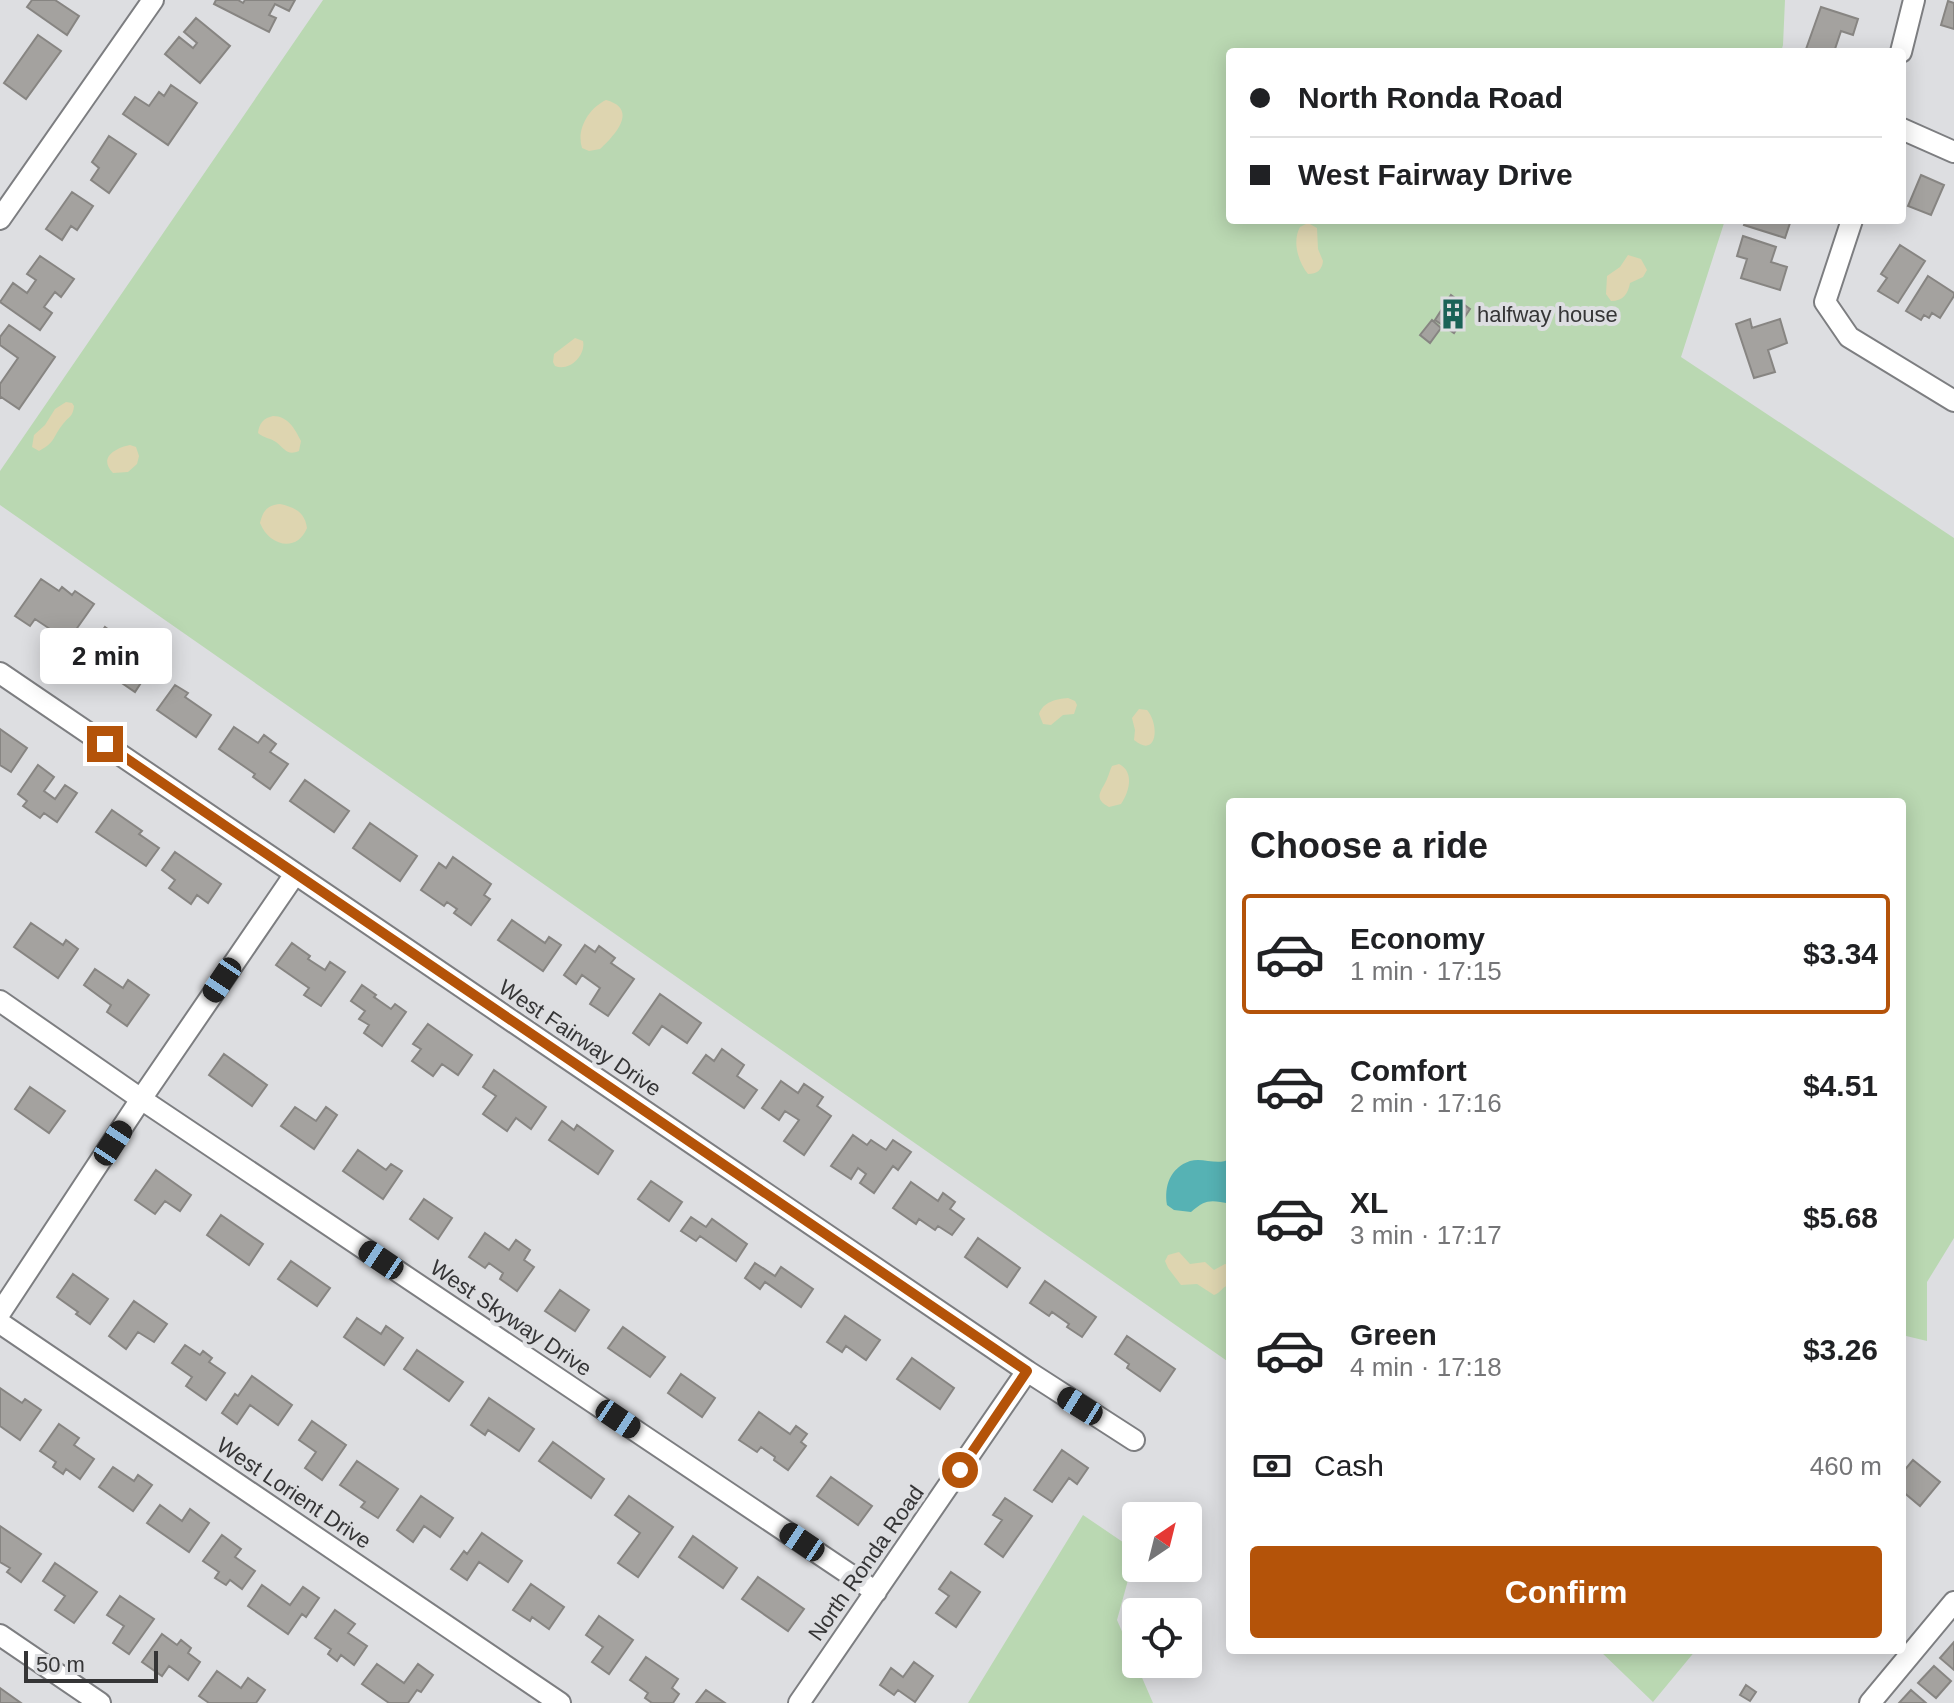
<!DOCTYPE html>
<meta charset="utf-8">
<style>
:root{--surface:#fff;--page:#f6f6f6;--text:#202124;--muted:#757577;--line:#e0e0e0;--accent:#b45309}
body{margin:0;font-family:Helvetica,sans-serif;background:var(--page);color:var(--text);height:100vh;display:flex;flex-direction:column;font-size:30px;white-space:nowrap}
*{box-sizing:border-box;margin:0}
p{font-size:26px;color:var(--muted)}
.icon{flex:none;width:44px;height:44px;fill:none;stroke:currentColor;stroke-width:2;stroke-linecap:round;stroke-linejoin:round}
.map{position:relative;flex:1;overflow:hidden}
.drawer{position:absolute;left:1226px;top:798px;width:680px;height:856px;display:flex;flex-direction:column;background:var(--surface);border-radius:8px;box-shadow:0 4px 20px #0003}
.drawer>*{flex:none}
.guide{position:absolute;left:1226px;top:48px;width:680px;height:176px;border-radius:8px;box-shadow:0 4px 20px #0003;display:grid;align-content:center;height:176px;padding:0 24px;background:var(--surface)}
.needle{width:52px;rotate:35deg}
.buttons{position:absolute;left:1122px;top:1502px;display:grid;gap:16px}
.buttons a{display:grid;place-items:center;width:80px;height:80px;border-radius:8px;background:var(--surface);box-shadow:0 4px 20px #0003;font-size:40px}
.scale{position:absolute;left:24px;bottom:20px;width:134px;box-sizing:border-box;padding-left:8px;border:4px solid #353536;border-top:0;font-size:22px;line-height:28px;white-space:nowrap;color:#353536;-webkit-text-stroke:6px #dddee1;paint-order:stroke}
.end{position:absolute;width:36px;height:36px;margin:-18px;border:10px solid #b45309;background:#fff;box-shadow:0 0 0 4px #fff}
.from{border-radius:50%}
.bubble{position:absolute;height:56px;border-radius:8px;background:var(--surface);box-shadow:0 4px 20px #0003;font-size:26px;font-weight:700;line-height:56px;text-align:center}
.car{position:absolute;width:24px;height:48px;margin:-24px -12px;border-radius:10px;box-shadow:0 0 6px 2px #0007;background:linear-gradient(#222 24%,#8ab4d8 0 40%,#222 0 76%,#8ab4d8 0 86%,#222 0)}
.guide b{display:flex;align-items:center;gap:28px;height:76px;font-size:30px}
.guide b+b{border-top:2px solid var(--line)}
.guide i{width:20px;height:20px;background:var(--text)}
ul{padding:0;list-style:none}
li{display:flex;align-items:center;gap:24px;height:120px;margin:0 16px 12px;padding:0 8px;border:4px solid transparent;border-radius:8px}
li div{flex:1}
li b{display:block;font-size:30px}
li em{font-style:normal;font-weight:700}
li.current{border-color:var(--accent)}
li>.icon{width:72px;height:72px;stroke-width:1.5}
h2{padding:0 24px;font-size:36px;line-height:96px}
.pay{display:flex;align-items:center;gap:20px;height:88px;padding:0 24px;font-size:30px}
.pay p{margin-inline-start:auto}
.cta{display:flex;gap:16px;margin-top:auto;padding:16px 24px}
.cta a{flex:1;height:92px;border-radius:8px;background:var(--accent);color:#fff;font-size:32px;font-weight:700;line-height:92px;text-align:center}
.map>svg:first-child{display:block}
.green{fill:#bad8b2}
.sand{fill:#ded5b0}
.water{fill:#56b2b4}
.building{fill:#a4a29f;stroke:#878582;stroke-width:2}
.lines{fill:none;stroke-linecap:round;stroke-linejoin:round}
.street-casing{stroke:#7d7e81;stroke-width:24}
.street{stroke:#fff;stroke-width:20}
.route{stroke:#b45309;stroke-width:10}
.labels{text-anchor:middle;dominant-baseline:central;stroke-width:8;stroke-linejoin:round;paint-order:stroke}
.poi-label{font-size:22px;fill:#353536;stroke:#dddee1;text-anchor:start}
.street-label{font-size:22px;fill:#353536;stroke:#dddee1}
</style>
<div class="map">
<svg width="1954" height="1703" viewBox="0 0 1954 1703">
<rect width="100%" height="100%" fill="#dddee1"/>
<!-- green -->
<path class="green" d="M323 0H1785L1783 45 1781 52H1230V220H1725L1681 357 1954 538V1238L1927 1282V1341L1902 1335V802H1230V1363L0 505V471Z
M1083 1515 1136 1551 1117 1620 1153 1703H968Z
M1599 1650H1696L1653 1702Z"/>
<!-- sand -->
<path class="sand" d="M606 100C639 109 615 135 600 149L589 151 582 148C576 129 589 108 606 100Z
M1308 223 1317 228 1318 249 1323 261C1322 270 1317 274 1308 274 1298 262 1292 241 1300 227Z
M1628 255 1641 259 1647 270 1643 277 1630 283C1628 294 1623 301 1611 301L1606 294 1607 276 1620 267Z
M575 338 583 341C586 355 570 372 555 366L553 362 554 354Z
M66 402 72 403 74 406C73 417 69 416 63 424 53 436 56 442 39 451L32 447 34 435 45 425 55 409Z
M273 416C288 416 295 429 301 441L299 451C287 456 285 449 276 442 270 438 264 438 258 433 259 423 264 418 273 416Z
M130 445 136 447 139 456 137 464 128 472 113 473C98 458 115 448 130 445Z
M280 504C294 507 305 512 307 528 297 553 269 546 260 523 263 511 267 505 280 504Z
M1068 698 1075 701 1077 705 1074 714 1063 715 1051 725 1043 724 1039 714C1043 702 1056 699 1068 698Z
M1139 709 1147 710C1160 725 1157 759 1134 740L1135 730 1132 718Z
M1119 764C1135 772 1129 792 1121 804L1109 807C1092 798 1102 791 1107 779 1109 774 1110 770 1112 766Z
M1179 1252 1190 1264 1205 1262 1214 1270 1225 1264 1230 1265V1285C1222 1286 1221 1293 1214 1295L1197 1284 1181 1285 1168 1268 1165 1261 1168 1255Z"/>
<!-- water -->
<path class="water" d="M1230 1159V1204C1211 1200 1206 1199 1191 1212L1174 1210 1167 1205C1164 1186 1170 1168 1190 1161 1203 1157 1217 1166 1230 1159Z"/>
<!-- building -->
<path class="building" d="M32 0H55L79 16 67 35 27 7Z
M216 0H238L243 3 245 0H295L289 11 275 4 269 15 276 18 269 32 214 4Z
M1948 1 1954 3V29L1941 25Z
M1821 7 1858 19 1853 35 1841 31 1834 52H1805Z
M196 18 230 46 200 83 165 54 179 37 193 48 197 43 184 32Z
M38 35 61 51 26 99 4 83Z
M171 85 197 103 168 145 123 114 135 97 149 106 159 92 164 96Z
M109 136 136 154 109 193 91 180 99 168 92 162Z
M1921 175 1944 185 1931 215 1908 206Z
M72 192 93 206 77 230 71 226 62 240 46 229Z
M1746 220H1791L1785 238 1744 225Z
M1743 236 1776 247 1771 262 1787 267 1780 290 1741 278 1747 259 1737 256Z
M1900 245 1925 261 1898 303 1878 291 1887 278 1881 274Z
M40 256 74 279 61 297 55 292 44 307 52 313 40 330 0 302 13 283 27 293 36 280 27 274Z
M1928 276 1954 293V296L1940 318 1932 313 1929 318 1924 315 1921 320 1906 311Z
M1451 295 1470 309 1454 333 1435 320Z
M1750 319 1752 328 1780 319 1787 343 1768 350 1775 372 1754 378 1736 324Z
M1432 320 1441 328 1430 343 1420 335Z
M9 325 55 357 19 409 1 397 0 398V384L18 358 0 345V337Z
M41 579 59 591 62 587 72 595 75 591 94 604 68 641 35 619 30 626 15 616Z
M105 627 119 637 116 641 138 656 134 662 148 672 135 692 84 657Z
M175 685 188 693 185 697 211 715 196 737 157 710Z
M234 727 258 743 264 735 276 744 270 752 288 764 270 789 253 777 255 774 219 749Z
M0 729 27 748 11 772 0 765Z
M38 765 54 777 44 791 55 799 65 785 77 793 57 822 44 813 40 818 23 806 27 801 18 794Z
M305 780 349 811 334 832 290 801Z
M112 810 142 831 139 834 159 848 146 866 96 832Z
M370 823 417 856 400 881 353 848Z
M175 852 221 884 208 903 197 895 191 904 169 888 175 880 162 870Z
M453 857 491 884 484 895 490 899 471 925 454 913 457 909 447 902 444 906 421 890 439 863 446 868Z
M512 920 545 943 549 937 561 945 543 971 498 940Z
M31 923 63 945 66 940 78 949 58 978 14 947Z
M292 943 310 956 308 959 325 970 330 962 345 972 321 1006 304 995 309 988 276 965Z
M585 945 595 952 599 946 615 958 611 963 634 979 608 1016 590 1004 600 988 582 975 576 984 564 975Z
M95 969 123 988 128 980 149 995 127 1026 107 1012 111 1005 84 985Z
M362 985 376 995 374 997 391 1009 395 1004 406 1012 382 1046 364 1033 369 1025 359 1019 365 1011 351 1001Z
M660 994 701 1023 687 1043 662 1026 649 1045 633 1033Z
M428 1024 472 1055 458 1075 442 1064 433 1076 412 1061 421 1049 413 1044Z
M722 1049 744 1065 737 1076 757 1090 744 1108 693 1073 706 1055 714 1061Z
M224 1054 267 1085 252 1106 209 1075Z
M494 1070 546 1107 531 1129 516 1118 507 1131 483 1114 496 1096 483 1087Z
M781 1081 798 1093 804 1084 823 1097 817 1106 831 1116 804 1155 784 1141 799 1120 785 1111 779 1120 762 1108Z
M30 1087 65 1111 49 1133 15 1109Z
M295 1107 316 1121 326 1107 337 1115 314 1149 281 1126Z
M562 1121 574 1130 577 1125 613 1151 598 1174 549 1140Z
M853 1135 867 1145 871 1140 886 1150 893 1140 911 1152 898 1170 893 1166 874 1193 860 1183 866 1174 858 1168 851 1179 831 1166Z
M358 1150 386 1170 391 1164 402 1171 383 1199 343 1171Z
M156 1170 191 1195 180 1211 165 1201 155 1214 135 1200Z
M651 1181 682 1202 669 1221 638 1199Z
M911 1182 938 1201 943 1193 955 1202 950 1209 964 1219 952 1235 938 1226 935 1230 919 1219 916 1224 893 1208Z
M424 1199 452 1218 438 1239 410 1219Z
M221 1215 263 1244 249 1265 207 1235Z
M691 1217 706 1227 712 1219 747 1244 736 1261 700 1236 696 1241 681 1231Z
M485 1233 509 1250 516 1240 530 1250 524 1260 534 1267 517 1291 500 1279 503 1273 489 1263 485 1268 469 1257Z
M978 1238 1020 1268 1007 1287 965 1257Z
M291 1261 330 1288 317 1306 278 1279Z
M755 1263 775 1276 781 1267 813 1289 801 1307 765 1282 760 1289 745 1278Z
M73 1274 108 1299 90 1324 76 1314 78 1312 57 1297Z
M1045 1281 1096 1317 1082 1337 1067 1327 1069 1324 1052 1312 1049 1316 1030 1303Z
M560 1290 589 1310 575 1331 545 1311Z
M134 1301 167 1324 154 1342 138 1332 126 1349 109 1336Z
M845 1316 880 1340 866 1360 846 1346 842 1352 827 1342Z
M357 1318 381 1334 386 1326 403 1338 384 1365 344 1337Z
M623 1327 665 1357 650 1377 608 1348Z
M1127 1336 1175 1369 1160 1391 1127 1368 1129 1364 1115 1354Z
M185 1345 200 1355 203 1351 212 1358 209 1362 225 1373 206 1400 186 1386 192 1377 172 1363Z
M417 1350 463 1382 449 1401 404 1369Z
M912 1358 954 1388 940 1409 897 1379Z
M681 1374 715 1398 702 1417 668 1393Z
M252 1376 292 1405 278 1425 250 1405 237 1424 222 1413 235 1394 238 1396Z
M0 1388 22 1403 25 1399 41 1410 20 1440 0 1426Z
M489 1398 534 1429 519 1451 488 1430 485 1435 471 1425Z
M759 1412 790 1434 796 1426 807 1434 801 1442 806 1446 788 1470 774 1460 775 1457 761 1447 757 1452 739 1440Z
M312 1421 346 1445 322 1480 305 1468 316 1452 299 1440Z
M59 1424 79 1438 74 1445 94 1459 80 1479 66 1469 63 1474 53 1467 56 1462 40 1451Z
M553 1442 604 1479 591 1498 539 1461Z
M1062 1450 1088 1468 1077 1484 1069 1478 1052 1502 1034 1490Z
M1913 1460 1940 1482 1920 1506 1902 1491V1473Z
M357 1461 398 1489 378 1518 361 1507 365 1502 340 1485Z
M113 1467 134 1481 138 1475 152 1485 133 1511 99 1487Z
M831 1477 872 1506 858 1525 817 1496Z
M421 1496 453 1518 440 1537 424 1526 413 1542 397 1530Z
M629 1496 673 1527 638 1577 618 1563 640 1533 615 1515Z
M1005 1498 1032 1516 1003 1557 985 1544 1002 1520 993 1515Z
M160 1505 182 1521 190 1509 209 1523 189 1552 147 1523Z
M0 1526 41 1554 21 1582 7 1572 10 1568 0 1562Z
M482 1533 522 1561 508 1582 479 1562 467 1580 451 1569 464 1551 467 1554Z
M222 1535 241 1549 235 1557 255 1571 242 1589 230 1580 226 1585 215 1578 219 1572 203 1561Z
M693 1536 737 1568 723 1588 679 1557Z
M55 1563 97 1592 74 1623 55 1610 65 1596 43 1581Z
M951 1572 980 1592 956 1627 936 1613 949 1596 939 1589Z
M758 1577 804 1609 788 1631 742 1599Z
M531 1584 564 1607 549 1629 532 1617 530 1621 513 1610Z
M262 1585 290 1605 303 1587 319 1598 306 1617 302 1614 288 1634 248 1606Z
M120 1596 154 1619 129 1654 113 1643 124 1626 107 1615Z
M335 1610 355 1624 348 1633 367 1646 354 1665 341 1655 337 1661 328 1654 331 1649 315 1638Z
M599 1616 633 1640 609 1674 592 1662 603 1647 586 1635Z
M162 1634 177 1645 181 1640 191 1648 188 1653 200 1662 188 1680 169 1666 162 1676 142 1662Z
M1954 1642V1670L1940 1658Z
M646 1657 678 1679 672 1688 679 1694 673 1703H652L645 1698 648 1693 630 1680Z
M914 1662 933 1676 915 1702 898 1690 894 1695 880 1685 891 1668 903 1677Z
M377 1664 404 1683 418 1664 433 1675 421 1692 417 1690 408 1703H389L362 1684Z
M1934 1666 1951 1681 1936 1698 1918 1683Z
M217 1671 241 1688 248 1678 265 1690 256 1703H209L199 1696Z
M1746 1685 1756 1692 1750 1701 1740 1695Z
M0 1688 21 1703H0Z
M706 1690 725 1703H696Z
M1911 1690 1926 1703H1899Z"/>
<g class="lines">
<!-- street casing -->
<g class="street-casing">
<path id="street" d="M1901 52 1914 0
M1902 129 1954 152
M0 219 153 0
M1852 220 1825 302 1849 337 1954 401
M0 673 1027 1371 1134 1440
M0 1001 141 1099 876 1592
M0 1313 141 1099 295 874
M0 1323 560 1703
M0 1635 100 1703
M799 1703 1027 1371
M1870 1703 1954 1602"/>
</g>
<!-- street -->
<use href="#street" class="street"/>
</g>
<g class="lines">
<!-- route -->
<path class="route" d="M105 744 1027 1371 960 1470"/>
</g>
<!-- icons -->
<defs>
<g id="building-bare" transform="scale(2.4)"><path d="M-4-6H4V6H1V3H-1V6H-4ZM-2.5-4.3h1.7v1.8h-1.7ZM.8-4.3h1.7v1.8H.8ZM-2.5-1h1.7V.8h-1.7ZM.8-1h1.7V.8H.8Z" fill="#1a6257" stroke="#dddee1" stroke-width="2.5" paint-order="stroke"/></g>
</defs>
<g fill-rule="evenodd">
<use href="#building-bare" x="1453" y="314"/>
</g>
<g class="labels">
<!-- poi labels -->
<g class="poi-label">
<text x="1477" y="314">halfway house</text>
</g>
<!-- street labels -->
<g class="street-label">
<text transform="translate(580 1038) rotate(34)">West Fairway Drive</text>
<text transform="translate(511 1318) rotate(34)">West Skyway Drive</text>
<text transform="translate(294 1493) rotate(34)">West Lorient Drive</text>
<text transform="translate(866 1563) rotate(-55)">North Ronda Road</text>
</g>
</g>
</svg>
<div class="buttons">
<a><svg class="needle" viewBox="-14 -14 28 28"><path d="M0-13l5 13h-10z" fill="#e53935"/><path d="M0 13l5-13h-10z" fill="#757577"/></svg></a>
<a><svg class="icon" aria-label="locate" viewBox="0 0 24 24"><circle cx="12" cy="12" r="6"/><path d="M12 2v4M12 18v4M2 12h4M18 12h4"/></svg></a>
</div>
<div class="scale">50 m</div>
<i class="end from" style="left:960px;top:1470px"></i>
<i class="end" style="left:105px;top:744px"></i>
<div class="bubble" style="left:40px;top:628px;width:132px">2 min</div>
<i class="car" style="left:222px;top:980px;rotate:214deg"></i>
<i class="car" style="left:113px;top:1143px;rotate:33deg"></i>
<i class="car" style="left:381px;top:1260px;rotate:304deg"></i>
<i class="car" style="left:1080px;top:1406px;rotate:302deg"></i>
<i class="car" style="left:618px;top:1419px;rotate:124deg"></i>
<i class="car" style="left:802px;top:1542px;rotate:304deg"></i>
<div class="guide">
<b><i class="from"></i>North Ronda Road</b>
<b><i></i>West Fairway Drive</b>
</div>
<section class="drawer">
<h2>Choose a ride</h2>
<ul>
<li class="current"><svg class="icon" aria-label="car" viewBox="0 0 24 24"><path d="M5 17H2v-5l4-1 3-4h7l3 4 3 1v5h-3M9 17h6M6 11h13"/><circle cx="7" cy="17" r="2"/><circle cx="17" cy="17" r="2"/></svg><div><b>Economy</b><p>1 min · 17:15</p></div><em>$3.34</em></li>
<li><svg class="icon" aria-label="car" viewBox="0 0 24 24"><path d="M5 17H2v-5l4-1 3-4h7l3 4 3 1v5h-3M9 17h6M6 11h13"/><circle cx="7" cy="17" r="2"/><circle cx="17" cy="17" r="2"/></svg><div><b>Comfort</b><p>2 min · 17:16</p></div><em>$4.51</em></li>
<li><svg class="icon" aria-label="car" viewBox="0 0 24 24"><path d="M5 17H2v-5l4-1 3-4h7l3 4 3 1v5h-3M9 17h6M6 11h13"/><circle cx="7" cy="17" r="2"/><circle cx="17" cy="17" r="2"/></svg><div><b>XL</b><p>3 min · 17:17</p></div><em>$5.68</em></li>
<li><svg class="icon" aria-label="car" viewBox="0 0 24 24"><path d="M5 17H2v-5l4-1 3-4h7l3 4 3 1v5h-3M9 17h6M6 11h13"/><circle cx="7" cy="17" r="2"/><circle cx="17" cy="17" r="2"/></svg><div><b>Green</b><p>4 min · 17:18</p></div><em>$3.26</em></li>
</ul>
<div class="pay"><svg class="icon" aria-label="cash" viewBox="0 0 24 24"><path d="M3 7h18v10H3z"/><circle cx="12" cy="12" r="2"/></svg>Cash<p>460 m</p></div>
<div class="cta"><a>Confirm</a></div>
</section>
</div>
